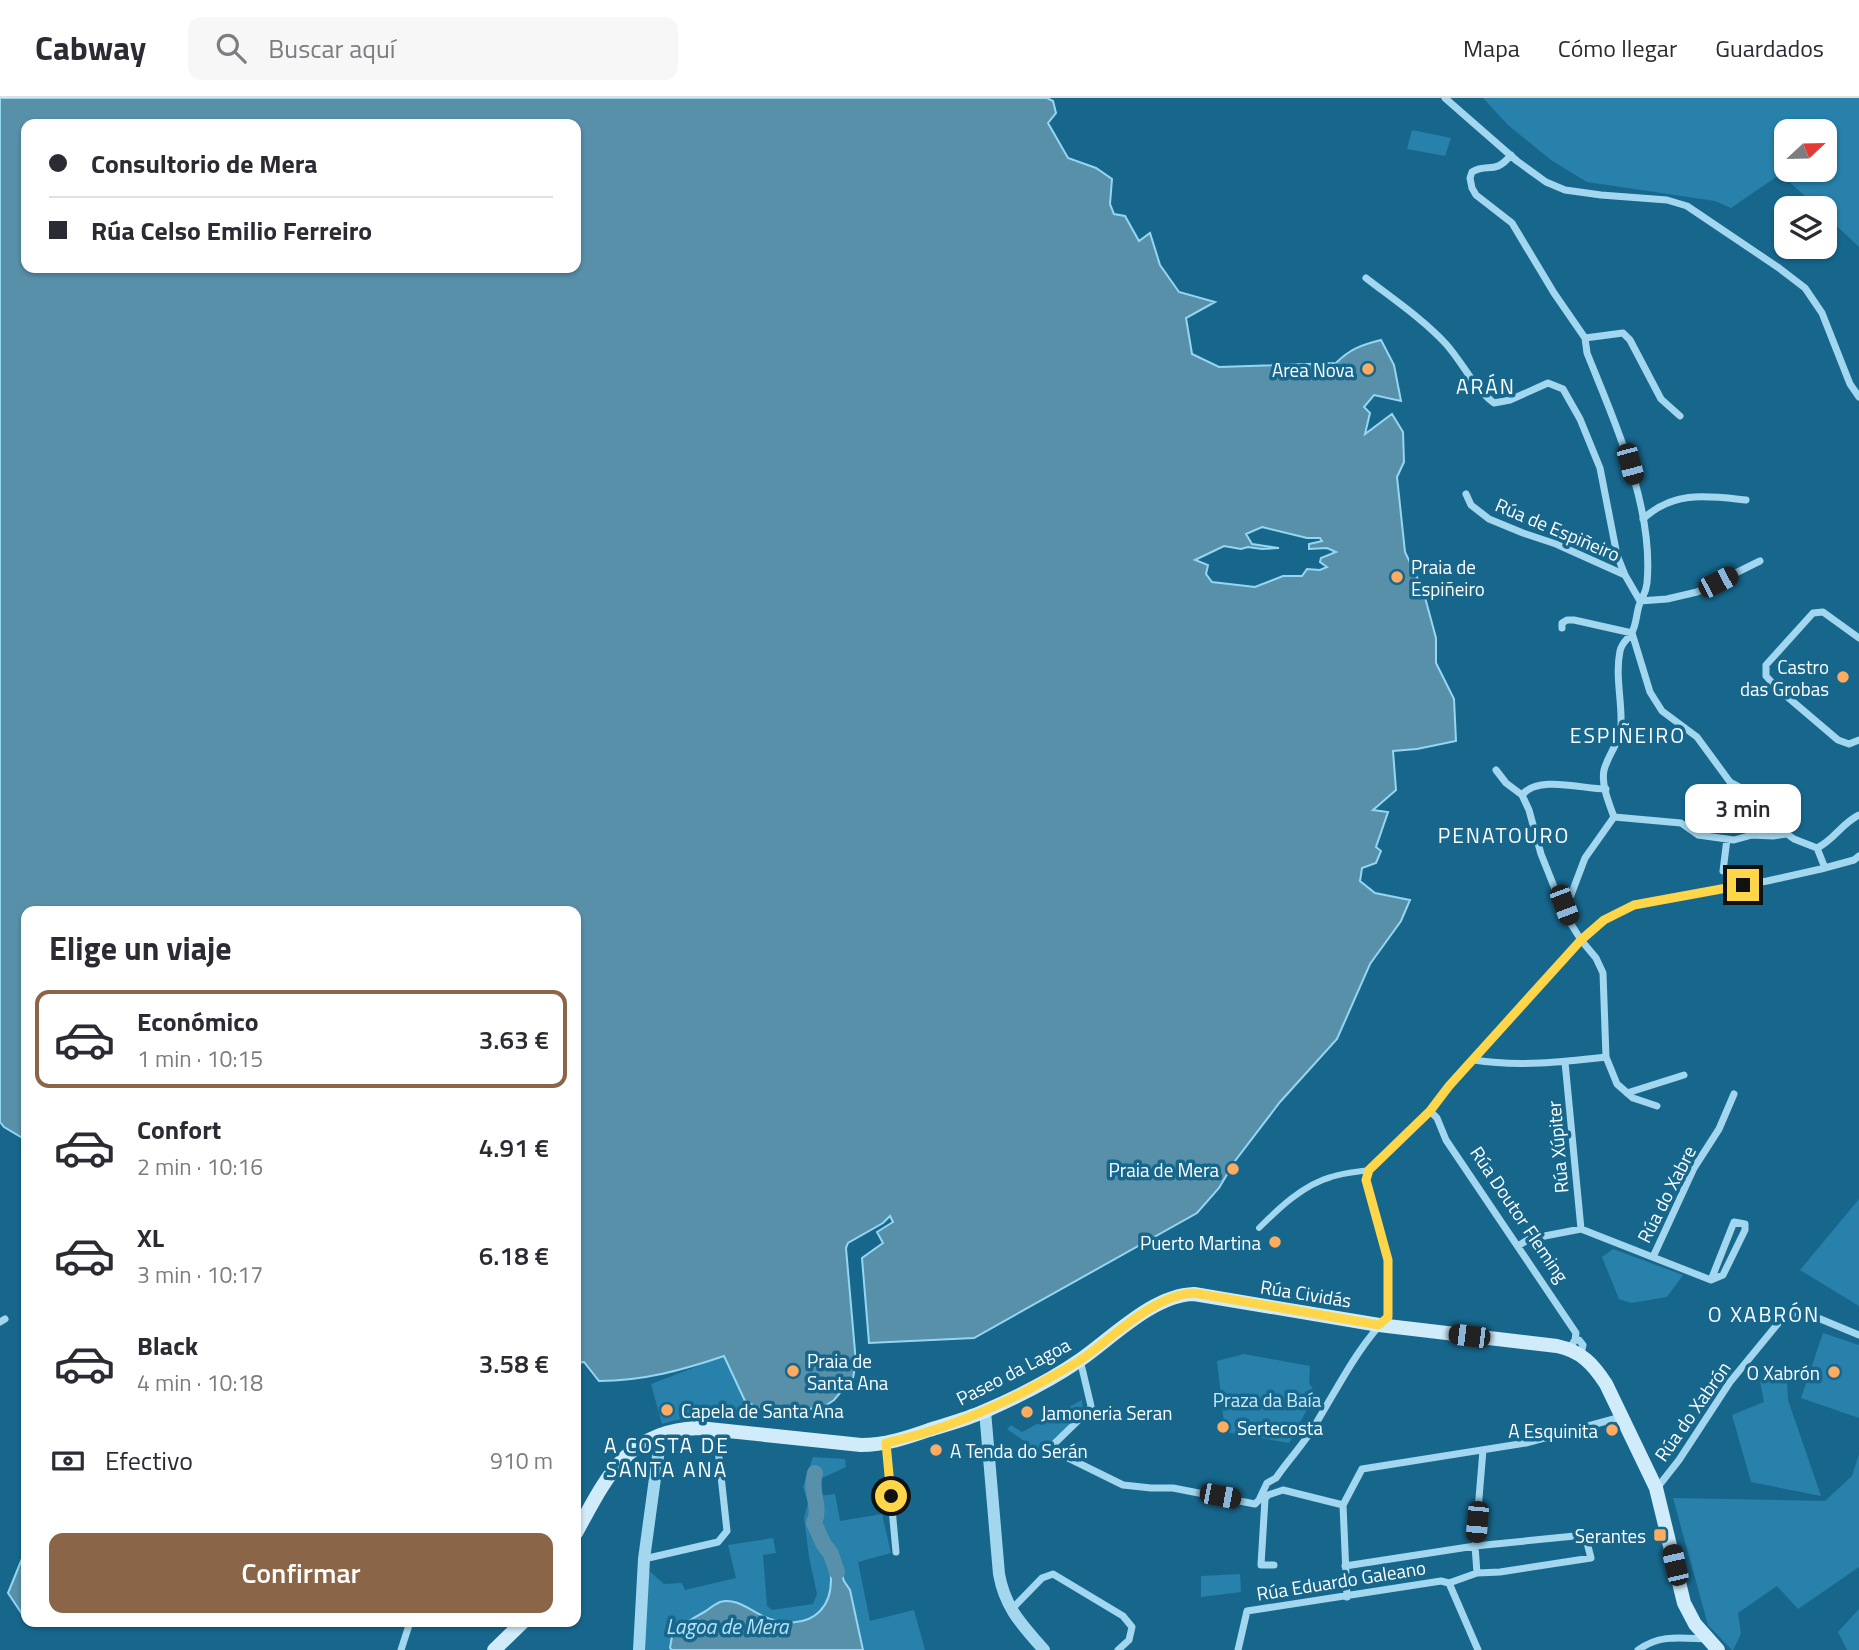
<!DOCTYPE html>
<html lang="es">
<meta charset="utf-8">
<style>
:root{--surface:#fff;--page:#f7f7f7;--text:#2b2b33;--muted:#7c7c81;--line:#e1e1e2;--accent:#8a6547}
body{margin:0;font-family:"Titillium Web",sans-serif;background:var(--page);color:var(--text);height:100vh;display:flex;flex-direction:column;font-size:26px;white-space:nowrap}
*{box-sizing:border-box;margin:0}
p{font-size:23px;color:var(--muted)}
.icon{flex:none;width:38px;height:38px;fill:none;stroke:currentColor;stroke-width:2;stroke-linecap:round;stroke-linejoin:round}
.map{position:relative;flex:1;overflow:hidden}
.side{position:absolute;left:21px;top:808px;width:560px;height:721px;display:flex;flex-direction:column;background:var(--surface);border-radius:14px;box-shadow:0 2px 5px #0004}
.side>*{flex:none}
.hud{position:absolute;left:21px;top:21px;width:560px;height:154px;border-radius:14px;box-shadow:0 2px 5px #0004;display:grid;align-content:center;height:154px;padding:0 28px;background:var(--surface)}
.needle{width:46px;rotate:68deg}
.fabs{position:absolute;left:1774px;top:21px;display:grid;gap:14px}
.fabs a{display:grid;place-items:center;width:63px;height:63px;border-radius:14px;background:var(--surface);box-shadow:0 2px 5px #0004;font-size:35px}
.end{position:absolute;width:32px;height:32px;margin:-16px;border:9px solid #ffd54a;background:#111;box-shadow:0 0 0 4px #111}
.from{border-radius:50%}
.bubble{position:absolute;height:49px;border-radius:14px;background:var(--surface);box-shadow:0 2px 5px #0004;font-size:23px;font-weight:600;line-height:49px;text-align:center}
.car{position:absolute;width:21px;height:42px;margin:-21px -10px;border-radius:9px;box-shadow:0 0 5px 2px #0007;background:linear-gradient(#222 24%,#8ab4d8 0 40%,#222 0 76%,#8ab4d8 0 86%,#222 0)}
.hud b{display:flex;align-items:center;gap:24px;height:66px;font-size:26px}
.hud b+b{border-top:2px solid var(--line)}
.hud i{width:18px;height:18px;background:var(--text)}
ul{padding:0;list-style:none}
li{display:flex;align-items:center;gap:21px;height:98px;margin:0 14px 10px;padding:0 14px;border:4px solid transparent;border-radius:14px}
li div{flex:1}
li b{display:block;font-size:26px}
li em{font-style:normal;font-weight:600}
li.active{border-color:var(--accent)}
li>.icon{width:63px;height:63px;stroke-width:1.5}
h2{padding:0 28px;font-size:32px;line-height:84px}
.pay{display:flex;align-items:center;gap:18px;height:77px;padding:0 28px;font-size:26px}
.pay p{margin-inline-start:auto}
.action{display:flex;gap:14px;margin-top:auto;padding:14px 28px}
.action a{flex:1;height:80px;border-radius:14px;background:var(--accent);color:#fff;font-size:28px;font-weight:600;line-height:80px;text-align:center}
header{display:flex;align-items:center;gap:42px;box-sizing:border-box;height:98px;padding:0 35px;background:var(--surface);border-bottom:2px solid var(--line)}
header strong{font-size:33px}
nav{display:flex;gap:38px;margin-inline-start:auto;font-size:24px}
.search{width:490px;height:63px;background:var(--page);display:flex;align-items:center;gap:18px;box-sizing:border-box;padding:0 24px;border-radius:14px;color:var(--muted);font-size:26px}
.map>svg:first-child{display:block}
.green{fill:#2781aa;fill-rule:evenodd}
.water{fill:#5890aa;stroke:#95d6f2;stroke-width:2;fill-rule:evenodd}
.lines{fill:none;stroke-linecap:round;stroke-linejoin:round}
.river{stroke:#5890aa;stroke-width:16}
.pedestrian{stroke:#a2d7ef;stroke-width:6}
.minor{stroke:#a2d7ef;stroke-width:7}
.tertiary{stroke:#a2d7ef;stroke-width:12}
.secondary{stroke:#d0ecfa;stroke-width:14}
.route{stroke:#ffd54a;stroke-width:9}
.poi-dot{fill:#ffab60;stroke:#17678d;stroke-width:2.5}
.labels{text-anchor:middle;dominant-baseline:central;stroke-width:7;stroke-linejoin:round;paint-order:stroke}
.poi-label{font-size:19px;fill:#fff;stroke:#17678d;text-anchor:end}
.street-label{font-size:19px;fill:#fff;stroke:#17678d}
.park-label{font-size:19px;fill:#c8ebfb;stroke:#17678d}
.neighbourhood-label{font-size:21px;letter-spacing:2px;fill:#fff;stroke:#17678d}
.water-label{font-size:21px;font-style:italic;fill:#b6e3f7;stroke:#17678d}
</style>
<header>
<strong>Cabway</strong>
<div class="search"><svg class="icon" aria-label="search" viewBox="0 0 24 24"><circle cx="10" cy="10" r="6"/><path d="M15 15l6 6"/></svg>Buscar aquí</div>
<nav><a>Mapa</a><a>Cómo llegar</a><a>Guardados</a></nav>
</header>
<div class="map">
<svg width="1859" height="1552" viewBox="0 0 1859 1552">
<rect width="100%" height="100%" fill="#17678d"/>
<!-- green -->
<path class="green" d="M1483 0H1859V149L1825 117V110H1818L1783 78 1776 79 1731 110 1715 103 1587 84 1551 62 1508 27ZM1787 33H1825V72H1787Z
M1412 32 1451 40 1445 58 1407 51Z
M1859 1101V1208L1800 1172Z
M1613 1151 1683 1177 1667 1199 1631 1205 1619 1201 1602 1159Z
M1823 1235 1859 1247V1320L1801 1300Z
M1244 1256 1310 1268 1309 1285 1316 1295 1289 1345 1225 1334 1217 1263Z
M724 1258 745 1303 748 1321C716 1319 693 1316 662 1326L651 1286Z
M1759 1278 1787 1284 1788 1302 1821 1398 1751 1384 1732 1317 1764 1304Z
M1082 1302 1084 1317 1044 1357 1007 1331 1011 1327 1022 1334Z
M1859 1356V1469L1798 1511 1777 1488 1738 1515 1741 1536 1733 1552H1732L1708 1527 1673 1400 1825 1403 1852 1378Z
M813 1359 845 1361 846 1369 820 1381 819 1398 835 1396 840 1423 882 1416 891 1455 858 1464 870 1523 914 1512 925 1552H863L850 1492 844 1483 837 1462 828 1457C831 1468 833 1490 829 1501 820 1525 788 1528 767 1521 759 1518 751 1512 743 1507L682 1527 673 1532 670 1549 672 1552H644L648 1472 664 1486 682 1485 685 1492 736 1480 728 1447 773 1440 776 1455 763 1457 767 1508 772 1512 813 1506 817 1496 809 1459 804 1420 808 1405 803 1389Z
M1240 1476 1241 1494 1201 1499V1478Z
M1859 1511V1552H1847L1838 1534Z"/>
<!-- water -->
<path class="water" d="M0 0H1047L1053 3 1056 15 1048 25 1068 60 1096 70 1112 81 1110 106 1114 116 1125 118 1139 143 1150 135 1160 167 1179 194 1215 204 1186 220 1192 256 1219 269 1336 265C1350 251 1361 247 1381 242L1394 267 1401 303 1374 297 1364 309 1370 315 1365 336 1392 316 1403 334 1404 364 1397 379 1405 454 1423 492 1436 540V565L1454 601 1456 643 1417 651 1393 653 1396 692 1373 712 1388 714 1376 749 1381 753 1376 765 1362 770 1360 783 1375 795 1410 802 1401 823 1370 866 1337 941 1280 1004 1235 1063 1219 1090 1197 1115 974 1240 869 1245 862 1160 883 1145 877 1134 893 1124 890 1118 883 1125 848 1145 846 1150 856 1265 853 1280 834 1302 825 1308 774 1318 745 1303 724 1258C683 1272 643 1283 599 1283L584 1264 576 1265V814H26V1042L4 1029 0 1024ZM26 26H576V170H26ZM1262 429 1307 440H1320L1322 443 1309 446V451L1327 450 1336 454 1321 460 1320 464 1327 469 1320 472 1307 471 1302 478H1283L1255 489 1212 484 1206 476 1208 467 1195 462 1224 448 1241 451 1248 449 1262 451 1279 450 1252 446 1246 436Z
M26 1451V1522L8 1495Z
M832 1455 837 1461 844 1483 850 1492 863 1552H672L670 1550 673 1532C684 1526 695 1519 706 1513 710 1510 715 1506 720 1504 736 1499 751 1513 765 1519 782 1527 807 1527 820 1513 834 1499 832 1475 828 1457Z"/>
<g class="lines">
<!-- river -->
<path class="river" d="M815 1375C809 1396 822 1407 814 1425L823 1445 831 1456 837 1474"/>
<!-- pedestrian -->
<path class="pedestrian" d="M1259 1130C1279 1110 1303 1087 1331 1079 1343 1075 1357 1074 1369 1072"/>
<!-- minor -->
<path class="minor" d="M1445 0 1517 63 1546 84 1565 92 1601 97 1667 102 1687 108 1779 170 1805 190 1822 215 1850 286 1859 299
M1511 57C1494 78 1488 64 1472 74L1470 80 1472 90 1476 97 1512 125 1554 195 1585 240 1587 255C1615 325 1654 409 1647 485 1646 495 1643 497 1640 505 1636 514 1637 527 1631 536 1627 542 1622 544 1620 553 1615 578 1622 602 1621 627 1620 644 1608 657 1604 672 1601 687 1609 705 1614 719
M1366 180C1393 201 1423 221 1446 246 1463 265 1473 289 1494 305L1510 302 1548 285 1563 291 1580 321 1600 370 1617 457 1625 477
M1585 240 1623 235 1630 242 1661 301 1680 318
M1466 396 1471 407 1489 421 1523 435 1556 446 1625 477 1640 503
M1643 421C1674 392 1708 398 1746 402
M1640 503 1667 501 1697 494 1760 463
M1562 530V525L1567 522H1574L1632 535
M1632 535 1650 594 1662 613 1697 639 1730 684 1749 694 1765 709 1779 730 1794 741 1817 750 1825 770
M1859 540 1823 514 1813 515 1766 567V578L1778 591 1838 642 1849 646 1859 642
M1496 672 1506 685 1522 697 1529 712 1541 756 1555 791 1564 807 1571 826 1581 842 1596 860 1603 875 1606 959 1617 986 1633 1000 1657 1008
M1522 697C1538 677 1582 691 1606 691
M1614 719 1681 725 1698 737 1734 742 1752 737 1773 738 1786 736
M1817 750C1834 742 1842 725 1859 717
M1723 773 1727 741
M1564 807 1571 797 1585 760 1614 719
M1474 962C1518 969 1562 964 1606 959
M1565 964 1581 1131
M1627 995 1684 977
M1430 1013 1437 1020 1446 1042 1576 1235 1575 1242
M1518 1148 1529 1141 1581 1131 1711 1182 1723 1177 1745 1132V1126L1734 1124 1711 1182
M1653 1159 1694 1070 1719 1031 1734 996
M0 1224 5 1221
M1573 1245 1575 1242H1579L1583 1247 1581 1256
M1078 1263 1082 1270 1091 1308 1089 1312 1054 1346V1352L1058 1355 1123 1387 1151 1390H1173L1255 1406 1259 1402 1267 1385 1276 1380C1288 1362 1304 1346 1315 1327 1336 1293 1359 1246 1388 1219V1162L1366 1082 1369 1072 1430 1013 1449 988 1581 842 1604 822 1634 807 1767 783 1821 771 1854 762 1859 758
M886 1345 896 1454
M1657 1390 1679 1362 1730 1284 1785 1217 1818 1220 1859 1237
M1343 1407 1347 1499
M644 1461 718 1444 727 1433 716 1332
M1274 1467H1261L1265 1401 1268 1397 1283 1392 1343 1407 1362 1371 1526 1345 1621 1319
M1477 1475 1475 1448 1483 1352
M1449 1485 1478 1552
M1011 1512 1042 1480 1053 1476 1123 1518 1132 1529 1129 1542 1118 1552
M401 1552 410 1524
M1238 1552 1247 1513 1441 1483 1449 1485 1477 1475 1500 1474 1591 1460 1585 1437 1475 1448 1345 1468
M1638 1552C1660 1536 1681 1540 1707 1541"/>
<!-- tertiary -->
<path class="tertiary" d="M985 1313 999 1476C1005 1510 1022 1527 1044 1552
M639 1552 644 1461 661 1336"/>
<!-- secondary -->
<path class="secondary" d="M576 1435C606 1380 627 1332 699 1330L861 1347C885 1347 906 1340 929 1332 948 1326 967 1321 985 1313 1017 1299 1051 1282 1080 1262 1113 1239 1153 1197 1194 1196L1379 1227 1557 1248C1581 1253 1593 1266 1606 1286L1656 1390 1684 1505 1695 1526 1718 1552
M494 1552 523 1524"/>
</g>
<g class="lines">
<!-- route -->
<path class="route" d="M891 1398 886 1345C939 1333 990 1313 1037 1287 1051 1279 1066 1271 1079 1263 1113 1240 1153 1197 1194 1195L1379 1227 1388 1219V1162L1366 1082 1369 1072 1430 1013 1449 988 1581 842 1604 822 1634 807 1743 787"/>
</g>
<!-- markers -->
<g class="poi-dot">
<circle cx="1368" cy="271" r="7"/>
<circle cx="1397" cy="479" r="7"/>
<circle cx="1843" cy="579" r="7"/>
<circle cx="1233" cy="1071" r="7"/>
<circle cx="1275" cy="1144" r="7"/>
<circle cx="793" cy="1273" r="7"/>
<circle cx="1834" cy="1274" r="7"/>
<circle cx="667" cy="1312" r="7"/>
<circle cx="1027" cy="1314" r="7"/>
<circle cx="1223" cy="1329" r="7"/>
<circle cx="1612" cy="1332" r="7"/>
<circle cx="936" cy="1352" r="7"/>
<rect x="1653" y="1430" width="14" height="14" rx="3.5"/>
</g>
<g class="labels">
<!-- poi labels -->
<g class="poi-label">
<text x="1354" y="271">Area Nova</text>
<text x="1411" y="468" text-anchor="start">Praia de<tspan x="1411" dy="22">Espiñeiro</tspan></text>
<text x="1829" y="568">Castro<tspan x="1829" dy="22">das Grobas</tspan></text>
<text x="1219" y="1071">Praia de Mera</text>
<text x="1261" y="1144">Puerto Martina</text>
<text x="807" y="1262" text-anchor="start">Praia de<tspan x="807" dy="22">Santa Ana</tspan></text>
<text x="1820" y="1274">O Xabrón</text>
<text x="681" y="1312" text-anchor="start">Capela de Santa Ana</text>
<text x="1041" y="1314" text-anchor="start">Jamoneria Seran</text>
<text x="1237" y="1329" text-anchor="start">Sertecosta</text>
<text x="1598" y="1332">A Esquinita</text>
<text x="950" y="1352" text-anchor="start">A Tenda do Serán</text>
<text x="1646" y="1437">Serantes</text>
</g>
<!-- street labels -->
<g class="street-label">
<text transform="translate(1558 431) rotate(23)">Rúa de Espiñeiro</text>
<text transform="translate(1557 1049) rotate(-95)">Rúa Xúpiter</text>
<text transform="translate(1666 1096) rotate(-63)">Rúa do Xabre</text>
<text transform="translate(1520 1116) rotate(56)">Rúa Doutor Fleming</text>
<text transform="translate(1306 1195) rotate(9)">Rúa Cividás</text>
<text transform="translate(1013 1273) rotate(-27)">Paseo da Lagoa</text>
<text transform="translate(1692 1313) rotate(-55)">Rúa do Xabrón</text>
<text transform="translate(1341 1482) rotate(-9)">Rúa Eduardo Galeano</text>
</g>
<!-- park labels -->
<g class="park-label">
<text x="1267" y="1301">Praza da Baía</text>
</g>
<!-- neighbourhood labels -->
<g class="neighbourhood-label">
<text x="1486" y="288">ARÁN</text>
<text x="1628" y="637">ESPIÑEIRO</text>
<text x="1504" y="737">PENATOURO</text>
<text x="1764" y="1216">O XABRÓN</text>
<text x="667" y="1347">A COSTA DE<tspan x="667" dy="24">SANTA ANA</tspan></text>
</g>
<!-- water labels -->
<g class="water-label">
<text x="727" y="1528">Lagoa de Mera</text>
</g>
</g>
</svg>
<div class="fabs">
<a><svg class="needle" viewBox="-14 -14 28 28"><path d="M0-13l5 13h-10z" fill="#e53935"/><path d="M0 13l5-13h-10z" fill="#7c7c81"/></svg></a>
<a><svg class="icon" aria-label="layers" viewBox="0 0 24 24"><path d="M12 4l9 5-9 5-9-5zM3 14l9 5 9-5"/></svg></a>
</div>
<i class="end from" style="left:891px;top:1398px"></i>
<i class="end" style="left:1743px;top:787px"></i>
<div class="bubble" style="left:1685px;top:686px;width:116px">3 min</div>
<i class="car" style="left:1630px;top:366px;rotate:165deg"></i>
<i class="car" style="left:1718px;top:484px;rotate:63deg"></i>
<i class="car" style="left:1564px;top:807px;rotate:159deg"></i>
<i class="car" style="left:1469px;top:1238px;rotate:277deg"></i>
<i class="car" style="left:1220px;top:1398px;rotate:101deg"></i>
<i class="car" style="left:1477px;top:1424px;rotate:185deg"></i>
<i class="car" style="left:1675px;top:1467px;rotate:347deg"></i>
<div class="hud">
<b><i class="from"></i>Consultorio de Mera</b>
<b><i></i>Rúa Celso Emilio Ferreiro</b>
</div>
<section class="side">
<h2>Elige un viaje</h2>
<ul>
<li class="active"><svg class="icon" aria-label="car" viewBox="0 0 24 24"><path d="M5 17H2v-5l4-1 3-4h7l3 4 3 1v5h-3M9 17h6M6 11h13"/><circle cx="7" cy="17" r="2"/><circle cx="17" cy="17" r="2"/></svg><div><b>Económico</b><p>1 min · 10:15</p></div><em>3.63 €</em></li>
<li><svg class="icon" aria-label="car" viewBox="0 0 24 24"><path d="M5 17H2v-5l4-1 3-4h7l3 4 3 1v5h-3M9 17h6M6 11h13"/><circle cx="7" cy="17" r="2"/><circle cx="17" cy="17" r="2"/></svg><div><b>Confort</b><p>2 min · 10:16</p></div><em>4.91 €</em></li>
<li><svg class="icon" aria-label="car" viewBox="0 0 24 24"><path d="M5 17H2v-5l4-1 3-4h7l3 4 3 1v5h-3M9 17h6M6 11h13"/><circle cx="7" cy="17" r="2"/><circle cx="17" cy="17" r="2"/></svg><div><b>XL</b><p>3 min · 10:17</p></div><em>6.18 €</em></li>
<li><svg class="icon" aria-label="car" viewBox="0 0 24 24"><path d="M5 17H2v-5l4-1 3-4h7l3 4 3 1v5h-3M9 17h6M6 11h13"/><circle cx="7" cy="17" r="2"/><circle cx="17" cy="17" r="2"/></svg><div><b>Black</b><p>4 min · 10:18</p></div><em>3.58 €</em></li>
</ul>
<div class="pay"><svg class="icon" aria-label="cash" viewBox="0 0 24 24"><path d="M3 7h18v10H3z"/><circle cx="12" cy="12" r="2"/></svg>Efectivo<p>910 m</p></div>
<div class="action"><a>Confirmar</a></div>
</section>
</div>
